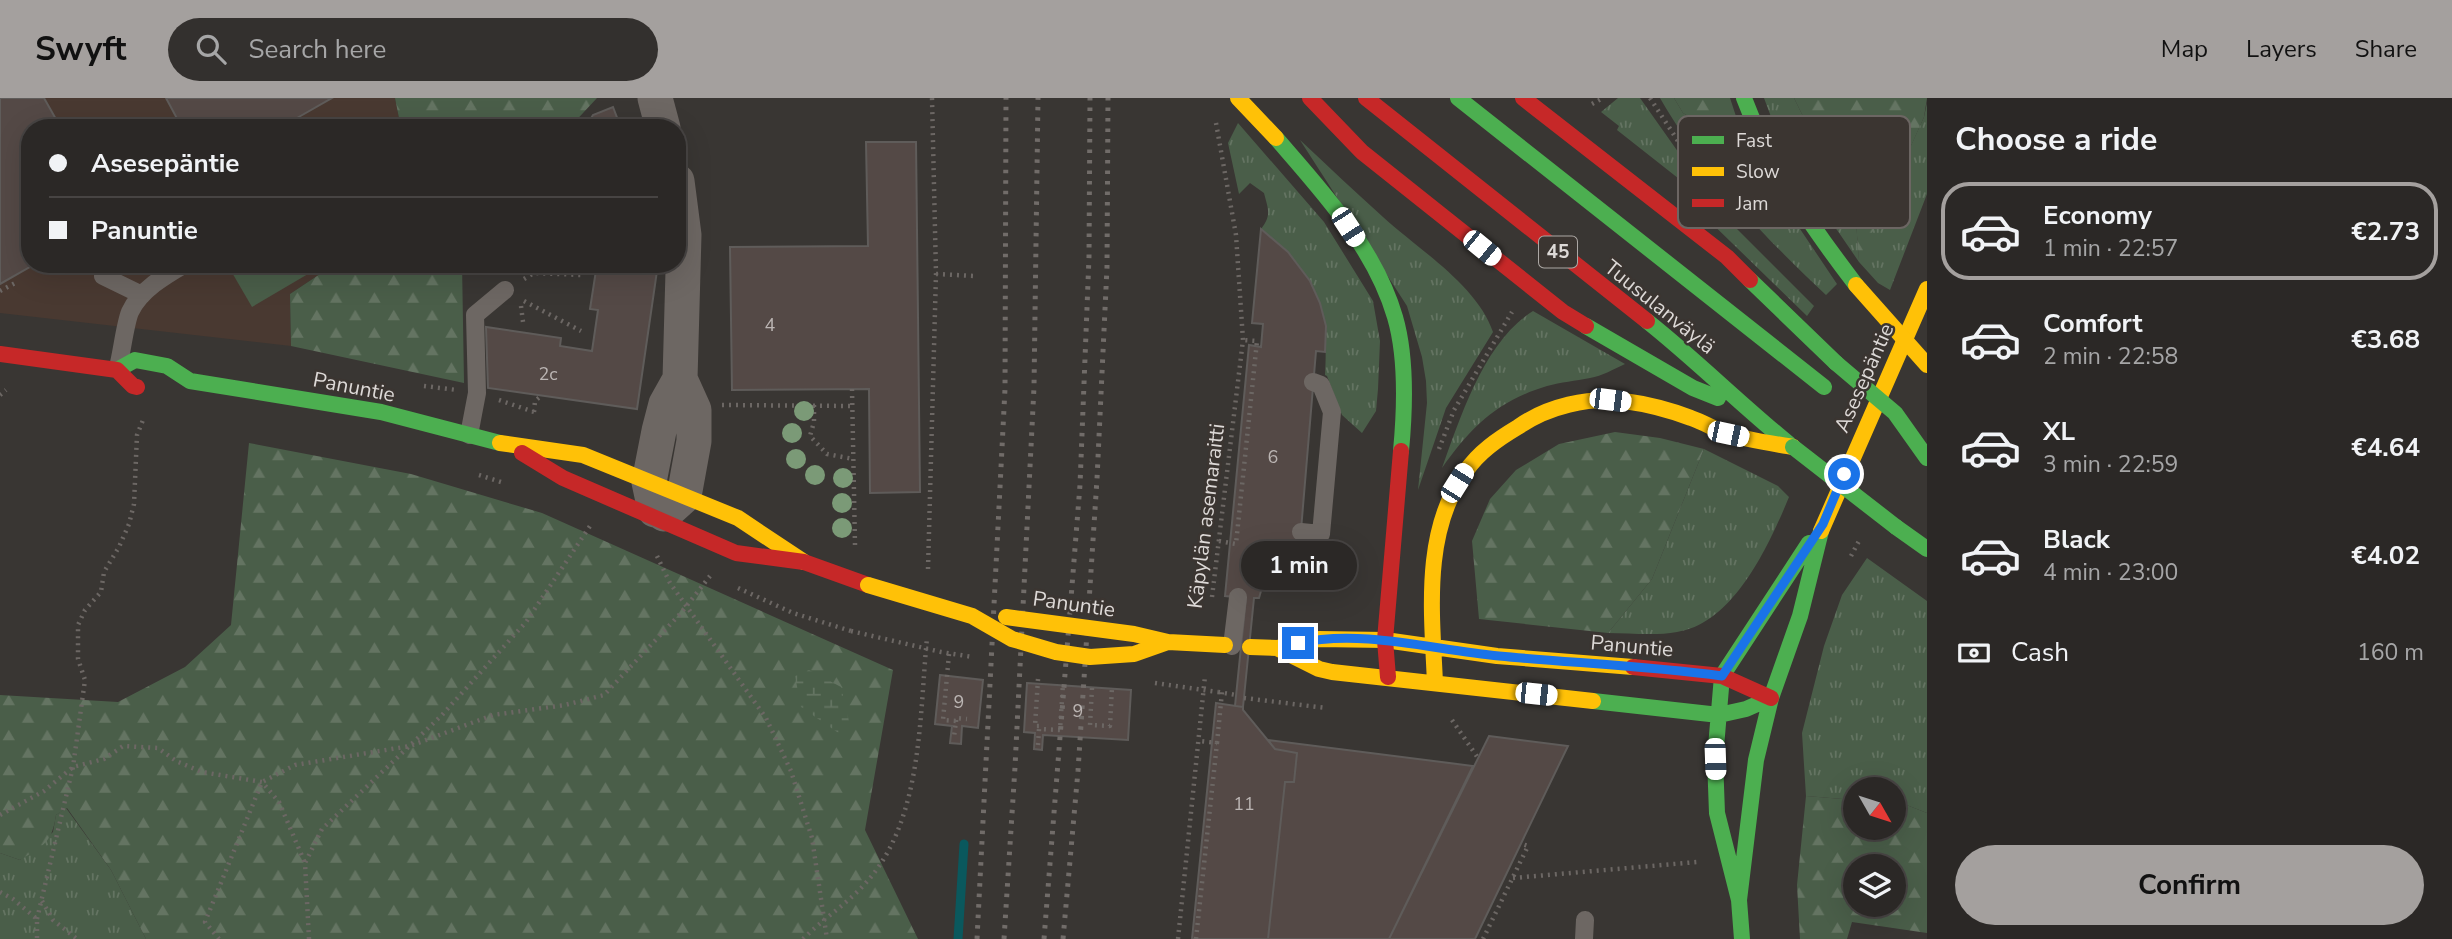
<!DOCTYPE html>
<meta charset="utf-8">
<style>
:root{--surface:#2b2826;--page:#33302e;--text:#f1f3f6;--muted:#a6a6a7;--line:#474443;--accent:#a4a09e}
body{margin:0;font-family:"Nunito Sans",sans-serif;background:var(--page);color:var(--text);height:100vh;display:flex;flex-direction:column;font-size:26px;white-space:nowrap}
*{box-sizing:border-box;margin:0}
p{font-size:23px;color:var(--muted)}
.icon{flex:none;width:38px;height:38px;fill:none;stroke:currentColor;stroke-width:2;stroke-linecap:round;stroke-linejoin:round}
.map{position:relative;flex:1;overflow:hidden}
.side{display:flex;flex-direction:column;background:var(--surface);width:525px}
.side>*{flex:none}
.guide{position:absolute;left:21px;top:21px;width:665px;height:154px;border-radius:28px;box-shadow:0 7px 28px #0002,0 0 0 2px var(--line);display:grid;align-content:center;height:154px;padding:0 28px;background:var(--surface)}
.needle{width:46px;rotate:129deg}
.tools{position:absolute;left:1843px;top:679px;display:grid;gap:14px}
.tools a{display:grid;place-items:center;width:63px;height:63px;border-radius:50%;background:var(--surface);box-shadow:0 7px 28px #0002,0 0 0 2px var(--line);font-size:35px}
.end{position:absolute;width:32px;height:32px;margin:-16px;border:9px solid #1a73e8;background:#fff;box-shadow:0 0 0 4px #fff}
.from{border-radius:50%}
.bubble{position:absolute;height:49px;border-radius:24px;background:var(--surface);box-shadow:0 7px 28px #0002,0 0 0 2px var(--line);font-size:23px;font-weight:700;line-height:49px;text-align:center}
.car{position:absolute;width:21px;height:42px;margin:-21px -10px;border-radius:9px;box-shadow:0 0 5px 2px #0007;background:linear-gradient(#fff 24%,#345 0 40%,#fff 0 76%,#345 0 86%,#fff 0)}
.guide b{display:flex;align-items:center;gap:24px;height:66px;font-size:26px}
.guide b+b{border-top:2px solid var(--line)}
.guide i{width:18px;height:18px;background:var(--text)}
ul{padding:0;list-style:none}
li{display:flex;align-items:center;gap:21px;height:98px;margin:0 14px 10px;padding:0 14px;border:4px solid transparent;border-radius:28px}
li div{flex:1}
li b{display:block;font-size:26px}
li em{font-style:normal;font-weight:700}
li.current{border-color:var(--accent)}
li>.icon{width:63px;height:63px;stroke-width:1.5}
h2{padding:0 28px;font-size:32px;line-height:84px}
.pay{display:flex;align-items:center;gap:18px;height:77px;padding:0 28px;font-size:26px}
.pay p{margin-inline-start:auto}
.cta{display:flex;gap:14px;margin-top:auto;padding:14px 28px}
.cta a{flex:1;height:80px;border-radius:42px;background:var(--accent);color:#111;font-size:28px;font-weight:700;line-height:80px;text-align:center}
header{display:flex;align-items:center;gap:42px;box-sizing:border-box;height:98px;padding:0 35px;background:var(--accent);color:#111}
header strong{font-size:33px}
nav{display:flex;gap:38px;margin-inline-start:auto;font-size:24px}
.search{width:490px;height:63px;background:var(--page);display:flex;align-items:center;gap:18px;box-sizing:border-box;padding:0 24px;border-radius:38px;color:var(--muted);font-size:26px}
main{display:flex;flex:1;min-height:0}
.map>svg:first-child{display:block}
.education{fill:#493931}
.grass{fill:url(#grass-tufts)}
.forest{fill:url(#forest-firs);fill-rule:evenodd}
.wetland{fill:url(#wetland-marsh)}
.pitch{fill:#4a5e49}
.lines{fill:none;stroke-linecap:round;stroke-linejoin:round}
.stream{stroke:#0a585d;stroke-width:9}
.building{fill:#544946;stroke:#5f5c5a;stroke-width:2}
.path{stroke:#6c6764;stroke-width:4.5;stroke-dasharray:2 5;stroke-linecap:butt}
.lane{stroke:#6d6763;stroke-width:18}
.street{stroke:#6d6763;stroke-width:35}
.fast{stroke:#4caf50;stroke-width:16}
.slow{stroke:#ffc107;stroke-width:16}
.jam{stroke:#c62828;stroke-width:16}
.rail{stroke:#716c69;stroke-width:5;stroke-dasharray:3.5 7;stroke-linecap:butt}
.path-bridge{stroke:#6c6764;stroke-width:4.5;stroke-dasharray:2 5;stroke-linecap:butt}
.fast-bridge{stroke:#4caf50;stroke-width:16}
.slow-bridge{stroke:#ffc107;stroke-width:16}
.tree{fill:#7b9a77}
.route{stroke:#1a73e8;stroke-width:9}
.labels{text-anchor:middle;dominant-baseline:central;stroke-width:5;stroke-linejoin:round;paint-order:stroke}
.number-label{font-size:18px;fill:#bbb5b3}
.shield{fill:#3b3531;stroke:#aca8a5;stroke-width:2}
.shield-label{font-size:19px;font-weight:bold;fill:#ddd9d7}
.street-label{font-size:21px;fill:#ddd9d7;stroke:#3b3531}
.key{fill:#3b3531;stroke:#6c6663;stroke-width:2}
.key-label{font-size:19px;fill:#ddd9d7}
</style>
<header>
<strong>Swyft</strong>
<div class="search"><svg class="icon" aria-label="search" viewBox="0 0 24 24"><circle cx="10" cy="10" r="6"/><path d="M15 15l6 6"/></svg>Search here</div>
<nav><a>Map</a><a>Layers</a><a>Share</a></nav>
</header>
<main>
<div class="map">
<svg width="1927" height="841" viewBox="0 0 1927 841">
<defs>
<pattern id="grass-tufts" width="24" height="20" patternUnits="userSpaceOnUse" patternTransform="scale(1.75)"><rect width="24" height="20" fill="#4a5e49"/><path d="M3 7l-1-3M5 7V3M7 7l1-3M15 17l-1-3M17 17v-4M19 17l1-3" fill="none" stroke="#647462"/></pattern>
<pattern id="forest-firs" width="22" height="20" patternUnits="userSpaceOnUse" patternTransform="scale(1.75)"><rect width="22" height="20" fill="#4a5e49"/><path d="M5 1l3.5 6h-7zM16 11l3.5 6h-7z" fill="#647462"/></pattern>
<pattern id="wetland-marsh" width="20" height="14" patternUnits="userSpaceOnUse" patternTransform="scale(1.75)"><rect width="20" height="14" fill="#4a5e49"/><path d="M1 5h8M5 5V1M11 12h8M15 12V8" fill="none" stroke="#647462"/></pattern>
</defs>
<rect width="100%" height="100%" fill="#393633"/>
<!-- education -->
<path class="education" d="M0 0H395L401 30H30V166H335L290 196 291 248 0 215Z"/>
<!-- grass -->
<path class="grass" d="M1618 0H1640L1693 75 1683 84 1617 32 1619 28 1601 14Z
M1660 0H1674L1683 15 1747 52 1837 186 1826 197C1763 138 1703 75 1660 0Z
M1764 0H1794L1830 73 1855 110 1859 162 1924 19 1927 5V96L1890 192 1878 185 1859 164 1785 56Z
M1238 25 1324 124 1373 203 1380 243 1378 291 1376 313 1362 335 1342 317 1327 278 1325 277C1329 207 1316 176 1261 131 1272 117 1268 111 1264 95L1250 85 1239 96 1228 45Z
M1300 42C1328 68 1355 94 1383 119 1419 152 1477 187 1493 234L1446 310 1418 392 1427 305 1426 283 1422 259 1407 208Z
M1705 102 1716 110 1814 208 1807 218 1695 109Z
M1533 213 1625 266C1614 271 1602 278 1590 280 1575 283 1561 284 1547 288 1497 303 1471 329 1442 370 1461 318 1484 244 1533 213Z
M1704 351 1778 388 1789 399C1770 445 1734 526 1677 534 1655 538 1630 535 1608 535L1652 481Z
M1867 460 1927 503V715L1904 706 1894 705V691H1855V702L1806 698 1802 635 1824 548 1842 497Z
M66 710 111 772 146 841H0V755L20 762 53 734 56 717Z"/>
<!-- forest -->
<path class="forest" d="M395 0H597L569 30H401Z
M1674 0H1730L1747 52 1683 15Z
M1794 0H1927L1924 19 1859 164 1855 110 1830 73Z
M335 166H462L464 285 291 248 290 196Z
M1615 334 1660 340 1704 351 1652 481 1608 535 1479 521 1472 443 1490 401 1516 372 1559 346Z
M249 345 411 376 542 415 893 572 865 732 918 841H146L111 772 67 710 56 717C52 745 43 748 20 762L0 755V597L118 604 185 569 231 527Z
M1806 698 1855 702V730H1894V705L1904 706 1927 715V835L1852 824 1847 841H1800L1797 787ZM1855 768H1894V807H1855Z"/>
<!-- wetland -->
<path class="wetland" d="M809 572 841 589 851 632 840 636 801 609 795 578Z"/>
<!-- pitch -->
<path class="pitch" d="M227 166H325L252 209Z"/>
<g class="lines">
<!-- stream -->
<path class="stream" d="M958 841 964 746"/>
</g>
<!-- building -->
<path class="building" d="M0 0H44L61 30H30V166H35L0 186Z
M166 0H332L297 20 303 30H173L180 26Z
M613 9 621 30H585L593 17Z
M866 44H916L920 394 870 395 869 291 732 292 730 149 868 148Z
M1261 131 1288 154 1310 183 1320 205 1326 228 1325 254 1316 253 1300 444 1316 446 1313 464 1294 463 1261 493 1259 500H1254L1243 609 1235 608 1246 500 1225 498 1249 247 1261 249 1263 226 1252 225Z
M597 166H658L637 311 488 290 486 229 561 240 560 248 592 253 598 212 590 211Z
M940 577 983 582 978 630 962 628 961 646 950 645 952 628 935 626Z
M1027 585 1131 592 1128 642 1043 637 1042 652 1034 651 1035 635 1024 634Z
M1216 605 1243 609V612L1275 651 1297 655 1294 684H1285L1268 841H1192Z
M1489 638 1568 648 1475 841H1389Z
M1268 642 1473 668 1389 841H1268L1285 684H1294L1297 655 1275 651Z"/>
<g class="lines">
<!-- path -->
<path class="path" d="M1650 0 1702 80 1737 121
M1592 6 1603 0
M534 175 536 166
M936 176 975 178
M524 181 534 175 581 177
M0 193 17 184
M524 203 581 233
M521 208 523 224
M424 288 457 292
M852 291 855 447
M0 297 6 292
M499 302 537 315
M722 307 852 308
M814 307V324L810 338 827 356 853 361
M534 314 535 303 541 298
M1439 351 1454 312 1512 214
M479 377 504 385
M1219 443 1236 446 1257 243 1243 242
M657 458 670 485 766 620 791 673 812 740 827 841
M1851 458 1860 441
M928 471 936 176 932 0
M738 490 793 515 851 533
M1212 499 1243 242 1236 137 1216 25
M949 556 943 622 956 623 954 639
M1038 581 1035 628H1039V632
M1092 590 1090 627 1110 628 1112 589
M1218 594 1236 597
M1244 600 1326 610
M1452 622 1478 660
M956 624V620L967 621
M1217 645 1222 594
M1038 647 1039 631 1060 632 1063 586
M0 717 44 693 73 669 104 661 123 648 158 650 176 663 202 674 262 684 279 704 305 765
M1513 780 1697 764
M0 794 13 801 37 821V841
M42 803 53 822 77 841
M37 821 73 669 85 582 78 561V527L85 512 101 494 104 474 119 449 129 426 134 406 137 337 143 322
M219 841 205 824 262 684 295 667 410 648 493 617 565 607 604 597 681 515 710 478
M309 841 305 765 322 731 442 617 526 524 590 428
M803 841C822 822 845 807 863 788 923 725 919 621 927 540
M1178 841 1205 578
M1196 841 1217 645 1199 643
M1483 841 1528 748 1522 746"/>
<!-- lane -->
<path class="lane" d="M103 178 142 197
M118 269C122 254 125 226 130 214 140 192 166 177 185 166
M469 337 477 295 475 217 505 192
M1301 434 1321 436 1332 314 1321 287 1313 284
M1232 548 1238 499
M1584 841 1585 822"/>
<!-- street -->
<path class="street" d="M655 0 663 30
M655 412 649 384 659 333 666 306 680 281
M664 416 684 398 694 343V312L680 281 684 137 677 83"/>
<!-- fast -->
<path class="fast" d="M1458 0 1824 289
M1744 0C1770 70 1811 128 1856 187
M1276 40C1322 93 1375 150 1395 219 1407 260 1405 311 1401 353
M1750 182 1836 265
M1647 223C1696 262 1740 306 1789 346
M1586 228 1693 290 1718 300
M117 272 135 262 167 268 190 283 381 314 500 345
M1896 429 1927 451
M1593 603 1719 617 1746 611 1771 600
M1739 802 1756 662 1771 600 1800 518 1821 433
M1742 841 1739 802 1717 715 1715 661 1722 578 1809 445"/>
<!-- slow -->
<path class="slow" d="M500 345 583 357 738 420 804 464
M1821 433 1927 191
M1250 549 1277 550 1319 541 1385 542 1497 558 1633 569
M1277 550 1319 571 1332 574 1593 603
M1435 585C1432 515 1422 433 1466 373 1479 354 1498 341 1518 329 1548 308 1588 299 1624 303 1647 306 1670 312 1691 320 1703 324 1714 331 1725 335 1747 342 1770 345 1793 349"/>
<!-- jam -->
<path class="jam" d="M1310 0 1362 54 1563 214 1586 228
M1366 0 1647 223
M1523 0 1727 159 1750 182
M0 256 117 272 133 288 137 289
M522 355 563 380 736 455 804 464 868 487
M1633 569 1722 578 1771 600
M1388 579 1385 542 1401 353"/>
<!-- rail -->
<path class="rail" d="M977 841 1005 291 1006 0
M1004 841 1015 669 1034 289 1038 0
M1044 841 1080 387 1089 159 1090 0
M1063 841 1078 673 1097 381 1107 169 1108 0"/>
<!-- path-bridge -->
<path class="path-bridge" d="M851 533 941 554 973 559
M1155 585 1218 594"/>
<!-- fast-bridge -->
<path class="fast-bridge" d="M1836 265 1895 315 1927 360
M1793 349 1896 429"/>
<!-- slow-bridge -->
<path class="slow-bridge" d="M1238 0 1276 40
M1856 187 1927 267
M868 487 972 518 1012 541 1056 554 1090 559 1134 556 1168 544
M1006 519 1134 536 1168 544 1225 547"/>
</g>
<!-- trees -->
<g class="tree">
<circle cx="804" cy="313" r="10"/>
<circle cx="792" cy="335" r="10"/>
<circle cx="796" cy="361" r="10"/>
<circle cx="815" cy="377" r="10"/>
<circle cx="843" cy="380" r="10"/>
<circle cx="842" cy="405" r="10"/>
<circle cx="842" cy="430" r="10"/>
</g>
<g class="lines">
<!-- route -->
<path class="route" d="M1298 545C1364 531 1433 552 1499 558 1573 565 1648 568 1722 578L1823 426 1844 376"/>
</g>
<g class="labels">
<!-- number labels -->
<g class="number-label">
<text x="770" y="227">4</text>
<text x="548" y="276">2c</text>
<text x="1273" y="359">6</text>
<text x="959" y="604">9</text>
<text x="1078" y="613">9</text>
<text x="1244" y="706">11</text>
</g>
<!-- shield labels -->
<rect class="shield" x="1539" y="138.5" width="38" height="31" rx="5"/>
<g class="shield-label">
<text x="1558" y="154">45</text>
</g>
<!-- street labels -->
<g class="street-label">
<text transform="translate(1660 209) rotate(39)">Tuusulanväylä</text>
<text transform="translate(1864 280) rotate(-66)">Asesepäntie</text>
<text transform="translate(354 289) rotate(11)">Panuntie</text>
<text transform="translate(1206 418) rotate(-83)">Käpylän asemaraitti</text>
<text transform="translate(1074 506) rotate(8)">Panuntie</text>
<text transform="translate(1632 548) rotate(5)">Panuntie</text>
</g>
</g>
<!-- legend -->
<rect x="1678" y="18" width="232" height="112" rx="10" class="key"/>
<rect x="1692" y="38" width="32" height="8" fill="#4caf50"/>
<rect x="1692" y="69" width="32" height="9" fill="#ffc107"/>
<rect x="1692" y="101" width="32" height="8" fill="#c62828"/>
<g class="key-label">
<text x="1736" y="49">Fast</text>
<text x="1736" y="80">Slow</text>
<text x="1736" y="112">Jam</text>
</g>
</svg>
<div class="tools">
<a><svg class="needle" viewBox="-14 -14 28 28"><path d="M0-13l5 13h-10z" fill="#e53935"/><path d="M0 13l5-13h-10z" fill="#a6a6a7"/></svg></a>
<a><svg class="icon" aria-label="layers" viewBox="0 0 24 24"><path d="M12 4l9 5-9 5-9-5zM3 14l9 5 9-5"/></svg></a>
</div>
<i class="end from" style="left:1844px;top:376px"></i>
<i class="end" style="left:1298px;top:545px"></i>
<div class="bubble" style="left:1241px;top:443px;width:116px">1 min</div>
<i class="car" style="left:1348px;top:129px;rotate:147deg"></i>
<i class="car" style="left:1482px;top:150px;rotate:129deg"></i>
<i class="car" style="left:1610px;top:302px;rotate:97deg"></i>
<i class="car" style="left:1728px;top:336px;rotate:102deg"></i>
<i class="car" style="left:1457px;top:385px;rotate:32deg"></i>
<i class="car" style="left:1536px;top:596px;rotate:96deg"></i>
<i class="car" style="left:1715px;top:661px;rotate:178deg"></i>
<div class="guide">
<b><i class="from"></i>Asesepäntie</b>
<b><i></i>Panuntie</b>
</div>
</div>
<section class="side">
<h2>Choose a ride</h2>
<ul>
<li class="current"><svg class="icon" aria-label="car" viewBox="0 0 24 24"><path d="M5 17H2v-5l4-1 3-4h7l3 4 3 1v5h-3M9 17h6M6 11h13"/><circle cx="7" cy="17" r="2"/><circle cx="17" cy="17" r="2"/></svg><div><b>Economy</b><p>1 min · 22:57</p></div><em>€2.73</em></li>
<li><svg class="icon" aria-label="car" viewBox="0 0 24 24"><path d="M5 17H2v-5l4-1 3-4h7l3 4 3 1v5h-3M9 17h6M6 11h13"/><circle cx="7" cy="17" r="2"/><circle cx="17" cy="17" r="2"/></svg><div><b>Comfort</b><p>2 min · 22:58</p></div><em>€3.68</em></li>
<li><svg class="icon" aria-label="car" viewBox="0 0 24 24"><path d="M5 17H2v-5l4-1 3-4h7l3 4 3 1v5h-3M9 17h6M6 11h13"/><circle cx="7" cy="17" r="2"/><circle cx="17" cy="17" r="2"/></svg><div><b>XL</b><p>3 min · 22:59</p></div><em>€4.64</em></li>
<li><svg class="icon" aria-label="car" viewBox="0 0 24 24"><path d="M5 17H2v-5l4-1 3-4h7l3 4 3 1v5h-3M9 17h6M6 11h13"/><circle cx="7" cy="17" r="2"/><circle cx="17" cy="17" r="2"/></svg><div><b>Black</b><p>4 min · 23:00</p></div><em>€4.02</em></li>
</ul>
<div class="pay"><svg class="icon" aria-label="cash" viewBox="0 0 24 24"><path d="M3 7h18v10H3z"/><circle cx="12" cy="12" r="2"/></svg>Cash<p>160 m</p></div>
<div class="cta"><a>Confirm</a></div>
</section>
</main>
